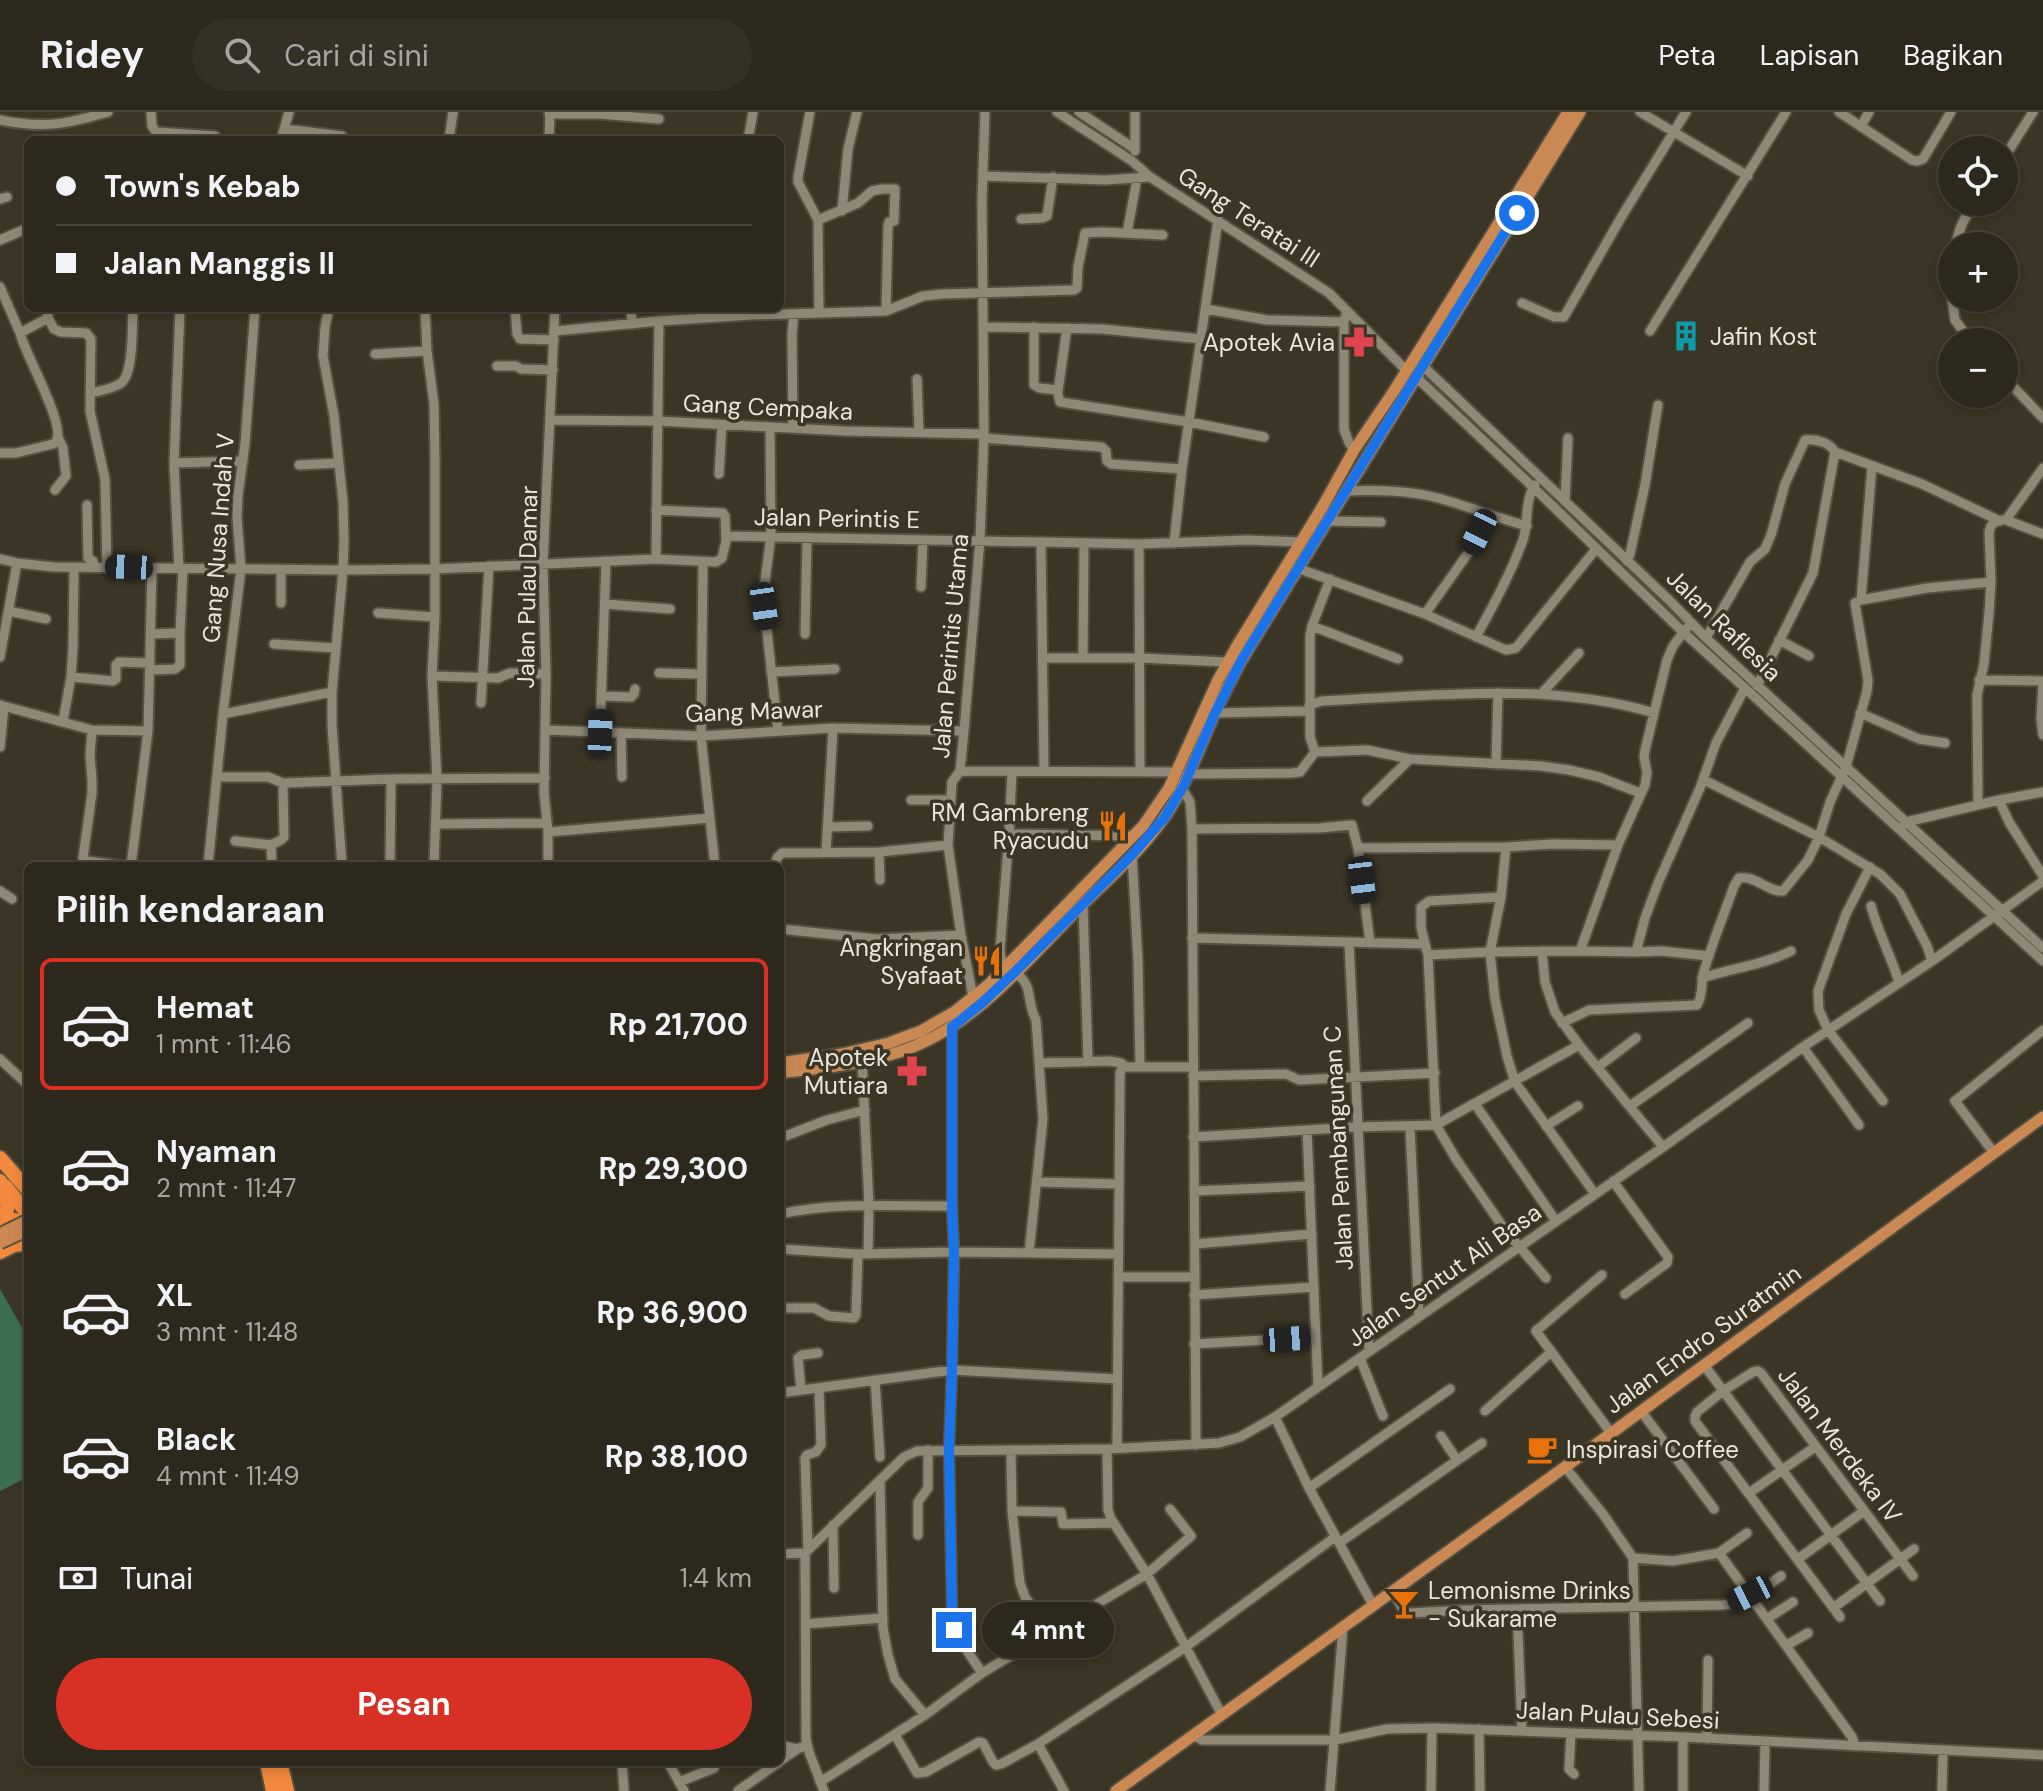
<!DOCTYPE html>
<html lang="id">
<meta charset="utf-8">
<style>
:root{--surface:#2c281c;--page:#343025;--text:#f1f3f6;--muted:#a6a6a3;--line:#48443b;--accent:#d93025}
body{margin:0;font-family:"DM Sans",sans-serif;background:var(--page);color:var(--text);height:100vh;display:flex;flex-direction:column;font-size:30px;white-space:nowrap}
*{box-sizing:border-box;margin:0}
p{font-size:26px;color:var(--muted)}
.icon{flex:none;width:44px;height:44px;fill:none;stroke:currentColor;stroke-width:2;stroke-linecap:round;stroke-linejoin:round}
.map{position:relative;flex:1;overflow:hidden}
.panel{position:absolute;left:24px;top:750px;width:760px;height:904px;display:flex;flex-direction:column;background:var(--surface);border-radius:12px;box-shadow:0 4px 12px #0003,0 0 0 2px var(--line)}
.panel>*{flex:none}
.guide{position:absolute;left:24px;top:24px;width:760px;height:176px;border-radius:12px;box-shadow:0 4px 12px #0003,0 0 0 2px var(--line);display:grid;align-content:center;height:176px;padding:0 32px;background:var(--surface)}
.controls{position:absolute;left:1938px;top:24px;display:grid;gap:16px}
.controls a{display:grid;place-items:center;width:80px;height:80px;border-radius:50%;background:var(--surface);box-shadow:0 4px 12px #0003,0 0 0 2px var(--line);font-size:40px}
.end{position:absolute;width:36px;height:36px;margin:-18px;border:10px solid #1a73e8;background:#fff;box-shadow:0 0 0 4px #fff}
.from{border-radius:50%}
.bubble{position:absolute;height:56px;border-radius:28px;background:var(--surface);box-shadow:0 4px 12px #0003,0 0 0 2px var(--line);font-size:26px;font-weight:700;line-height:56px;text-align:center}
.car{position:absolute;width:24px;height:48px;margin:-24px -12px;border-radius:10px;box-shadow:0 0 6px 2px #0007;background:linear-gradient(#222 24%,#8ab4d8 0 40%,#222 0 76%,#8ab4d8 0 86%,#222 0)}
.guide b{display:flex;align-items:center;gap:28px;height:76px;font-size:30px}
.guide b+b{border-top:2px solid var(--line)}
.guide i{width:20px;height:20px;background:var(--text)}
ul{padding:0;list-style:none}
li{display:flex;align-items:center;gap:24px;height:132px;margin:0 16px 12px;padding:0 16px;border:4px solid transparent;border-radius:12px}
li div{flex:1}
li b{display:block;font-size:30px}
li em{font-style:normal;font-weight:700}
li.current{border-color:var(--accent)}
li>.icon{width:72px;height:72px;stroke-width:1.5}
h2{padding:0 32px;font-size:36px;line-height:96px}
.pay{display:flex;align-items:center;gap:20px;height:88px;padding:0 32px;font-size:30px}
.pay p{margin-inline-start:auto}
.primary-button{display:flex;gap:16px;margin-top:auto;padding:16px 32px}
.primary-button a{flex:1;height:92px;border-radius:48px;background:var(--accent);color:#fff;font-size:32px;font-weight:700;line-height:92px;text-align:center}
header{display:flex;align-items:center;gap:48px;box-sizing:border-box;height:112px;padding:0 40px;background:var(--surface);border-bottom:2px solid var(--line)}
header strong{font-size:38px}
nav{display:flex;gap:44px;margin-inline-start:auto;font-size:28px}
.search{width:560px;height:72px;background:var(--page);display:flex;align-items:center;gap:20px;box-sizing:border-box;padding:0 28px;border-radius:44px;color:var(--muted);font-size:30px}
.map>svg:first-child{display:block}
.forest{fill:#3b6f51}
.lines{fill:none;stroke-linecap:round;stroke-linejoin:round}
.minor-casing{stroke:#565043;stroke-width:13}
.major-casing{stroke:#565043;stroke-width:15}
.highway-casing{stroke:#565043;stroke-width:18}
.minor{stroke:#8f8876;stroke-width:9}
.major{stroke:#ca8953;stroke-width:11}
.highway{stroke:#f2893c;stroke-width:14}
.major-bridge-casing{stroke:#565043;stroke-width:15;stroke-linecap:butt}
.major-bridge{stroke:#ca8953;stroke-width:11}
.route{stroke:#1a73e8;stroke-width:10}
.labels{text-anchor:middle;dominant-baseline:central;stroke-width:7;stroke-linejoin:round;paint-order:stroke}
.street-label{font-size:24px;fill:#e9e5db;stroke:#3b3525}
.poi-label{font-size:24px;fill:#e9e5db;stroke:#3b3525;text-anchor:end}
</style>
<header>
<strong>Ridey</strong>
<div class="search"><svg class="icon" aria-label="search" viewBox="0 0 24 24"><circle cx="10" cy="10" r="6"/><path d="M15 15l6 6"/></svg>Cari di sini</div>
<nav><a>Peta</a><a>Lapisan</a><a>Bagikan</a></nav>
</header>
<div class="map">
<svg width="2043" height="1679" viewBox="0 0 2043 1679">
<rect width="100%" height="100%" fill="#3b3525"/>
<!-- forest -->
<path class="forest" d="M0 1177 28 1226V1365L0 1379Z"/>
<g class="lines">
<!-- minor casing -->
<g class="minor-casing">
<path id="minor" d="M151 0 152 14 156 20 215 24
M810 0 798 65V70L818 108 819 200
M1057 0 1132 49 1150 65 1329 181 1407 259
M1079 0 1135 37
M1135 0V39
M1640 0 1748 64
M1839 0 1912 48 1917 49 1923 47 1951 0
M549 2H599L659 7
M0 8C43 17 67 12 108 0
M1861 14 1869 0
M285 17 342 24
M281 28 289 0
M449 28 453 0
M549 28 550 0
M748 28 753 0
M2004 46 2033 0
M983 64 1105 68 1150 65
M0 87 7 85
M842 99 848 37 857 0
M1021 107 1042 106 1047 104 1053 65
M818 108 858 91 872 79 882 77H895L894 109 889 110 888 114 886 199
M1127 121 1137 67
M0 128 28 116
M1956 134C1958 118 1966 102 1976 90
M0 175 20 221
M1952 186 1955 208 1971 230
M1522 191 1554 205H1564L1622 104 1686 0
M47 196 48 206 54 217 61 220 86 221 91 227 90 299 105 367 107 455
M329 196 325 215 323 244 334 304 343 390 344 428 343 458 332 580V613L342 754
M425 196 427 239 434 292 435 347V505L432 564 437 668 434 754
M515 196 517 222 520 227 554 228
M631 196 632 212
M1206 197 1267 208 1344 210
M1347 199 1344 210V317L1349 331 1354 338
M983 215 1102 217 1202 227
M1034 215V273L1039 276 1057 278 1060 290 1189 310 1264 325
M555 219 659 209 751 203 886 199 923 184 943 182 1074 178 1077 176 1078 155 1085 121 1102 120 1163 123
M1650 219 1786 0
M375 242 427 239
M497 254H516L521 257 553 258
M1423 254 1670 489 1706 526 2043 836
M1416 265 1533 375 1683 520 1745 576 2043 849
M2004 265 2043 306
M917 267 919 320
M1058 279 1067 216
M90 281C100 279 113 277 121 271 134 261 132 213 133 196
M551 308 658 309 845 319 984 322
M770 315 771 424 763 484 778 618
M793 316 792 222 794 202
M983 326 1102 335 1106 339 1107 349 1111 352 1182 357
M0 341H16L53 332C55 331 57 329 57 327 64 310 25 242 20 221L48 206
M174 351 243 349
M299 353 339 351
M719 362 722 313
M55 378 66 364 63 336 58 325
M1345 379C1376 378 1408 378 1438 386 1468 394 1497 406 1527 414
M1565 389 1568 326
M87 393 88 446 93 449 94 455
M2006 408 2043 356
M2006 408 2043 422
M1326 409 1381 410
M726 424 1139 432 1247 428 1301 430
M1041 430 1044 659
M1174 431 1182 357 1218 108
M1139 432 1140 660
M0 447 17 451 54 455 343 458 435 457 656 447 716 450 722 446 726 429 725 404 723 401 656 398
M656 447 659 209
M1627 449 1630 442 1645 373 1658 293
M703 450 701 624 715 754
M1297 456 1425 502 1506 538 1516 536 1596 437
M179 457 174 351 180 196
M921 475 923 428
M1861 488 1872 354
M281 491V458
M605 492 670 497
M9 499 46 507
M378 501 435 505
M1425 502 1471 437 1487 403
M1312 514 1398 547
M151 522 180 521 183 457
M805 522 807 426
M1476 525C1493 494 1511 461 1523 428 1529 410 1524 389 1535 373
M1706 526 1750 450 1765 437 1771 423 1785 372 1805 328C1816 327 1829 330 1835 340L1922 372 2000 409
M1779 528 1809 544
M274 532 335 536
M0 545 17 451
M1043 546H1140L1227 550
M1083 546 1084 431
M150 558 175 557 180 553V521
M771 560 835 557
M659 561 702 562
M432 564 498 566 510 561 546 562
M71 565 113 569 116 567V553L119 550 150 551
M1979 568 2043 569
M2043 570 2041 607 2043 623
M1757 574 1813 461 1835 340
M1542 581 1579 541
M602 584 631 585 634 582 635 577
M481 591 489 454
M0 593 92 618 148 619
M1309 593 1322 589C1432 584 1546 569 1654 601
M1215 601 1309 599
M1860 601 1919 627 1945 631
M223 602 332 580
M63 609 71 565 73 536 74 455
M92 618 90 643 92 668V681L83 746 87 749 124 754
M545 618 701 624 833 616 964 619
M600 621 606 449
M621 621 622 665
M0 635 4 595
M1315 640 1310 625V524L1312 514 1330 467
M1496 652 1498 581
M960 659 1177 660
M1189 662 1292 661 1300 660 1315 640 1367 638 1410 647 1541 654 1569 658 1599 665 1640 681
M217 665H268L283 671 391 667 545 666
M1704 668 1819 725 1880 762 1900 782 1927 834 1932 849
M1182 676 1190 690 1192 717 1196 1333
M911 688H950
M1999 688 2009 710 2043 764
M1367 689 1410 647
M1978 693 1977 583 1984 552 1989 501 1991 470 1989 421C1990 412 1994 410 2002 408
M436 712 547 711
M1903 713 1906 710 1999 688 2043 680
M828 715 868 714
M1192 717 1319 716 1352 713 1358 736 1370 831
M548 720 710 706
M1009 722 1134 724
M235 729 271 733
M1506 735 1553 732 1618 733
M1358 736 1506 735 1501 785 1490 840 1495 887 1507 944 1515 970 1595 1082
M879 740 880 768
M826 741 833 616
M1132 743 1138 849 1140 955
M131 754 148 619 152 456
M208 754 223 602 241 457 237 405 238 383 245 332 255 196
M272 754 271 733 281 728 284 725 283 671
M390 754 391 667
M548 754V720L544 680 546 562 543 452 555 196
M775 754 777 746 782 741 879 740 948 733
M1870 755 1846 802 1818 879 1819 898 1828 918 1883 989
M0 779 12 787
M1083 792 1088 949
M1871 794C1878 820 1891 844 1899 870
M780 817 877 827 961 823
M1192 826 1425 832 1428 843 1490 840 1580 839 1636 840 1661 839 1709 844
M1349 831 1369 1239
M1425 832 1421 815V795L1429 789 1501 785
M1542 839 1545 870 1555 900 1579 933 1663 1035
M1580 839 1618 733 1645 673 1647 661 1644 645 1645 638 1667 548 1673 534 1687 516
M1636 840 1645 806 1658 771 1700 676 1716 631 1745 576
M1428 843 1436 1013 1456 1047 1505 1118 1546 1166
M1006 854 1001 846 1000 838 1009 722 1012 660
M1015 860C1035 875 1025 887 1036 908L1043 1007 1029 1141
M1702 866C1732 856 1763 853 1791 839
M973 885 961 823 948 733 952 670 960 659 964 619 980 428 984 322 982 88 985 0
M1562 911 1589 898 1697 893C1703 884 1701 873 1703 863 1711 833 1724 803 1734 774L1739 766C1756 763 1767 780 1783 779L1808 748 1819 725 1830 690 1846 655 1867 579 1868 568 1855 491 1861 488 1927 476 1991 470
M952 915V1094L954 1140 952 1258 949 1337 952 1499 956 1522 982 1561
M1803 935 1859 1013
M0 947 28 973
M862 949 869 1093 868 1142
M1039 951 1110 949 1121 951 1126 955
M1598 955 1636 926
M1193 964 1286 962 1299 968 1435 961
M1475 992 1556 1109
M1630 994 1748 911
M1546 1014 1578 994
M1410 1015 1419 1204
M1307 1018 1318 1274
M1193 1025 1356 1015 1436 1013 1579 933
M780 1026 827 1008 865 998
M1994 1041 1955 989 2043 918
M1613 1069 1668 1145 1667 1151 1625 1182
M1037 1070 1119 1072
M1194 1079 1310 1074
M780 1102C836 1090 894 1094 952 1094
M1195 1132 1312 1122
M780 1137 858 1142 954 1140 1118 1142
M1602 1163 1536 1219 1611 1321
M1118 1165H1194
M1194 1183 1314 1175
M780 1196H814L829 1204 854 1206 856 1203 858 1142
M1194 1232 1316 1225
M1360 1246 1383 1304
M1704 1253 1880 1489
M875 1268 880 1345
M801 1278 798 1246 802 1243 818 1241
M780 1281 952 1258 1117 1267
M1485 1299 1551 1240
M1641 1299 1714 1397
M1275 1305 1309 1376 1373 1493
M1441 1324 1457 1348
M1117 1336 1120 961 1122 956 1126 955H1193
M1107 1337 1108 1398 1111 1407 1147 1462 1222 1603
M1011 1338 1012 1399 1020 1471 1025 1485 1050 1520
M1565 1355 1603 1402 1633 1446 1639 1679
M880 1368 883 1516 888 1543 895 1567 925 1603
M1309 1376 1450 1277
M1749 1381 1815 1335
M1012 1399 1061 1400 1063 1412 1113 1411
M833 1413 834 1476
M918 1423V1390L928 1376V1338
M1339 1431 1482 1331
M808 1438 805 1346 807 1343 816 1340 821 1333 819 1276
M805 1441 806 1627 809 1640 824 1679
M1719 1441 1852 1625 1855 1634
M780 1442 805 1441 904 1345 917 1339 1107 1337 1219 1331 1240 1325 1275 1305 1663 1035 1803 935 1932 849 2043 769
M1633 1446 1673 1449 1719 1441 1747 1421
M1798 1447 1864 1399
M1393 1479 1404 1499 1410 1501 1465 1498 1722 1493 1731 1492 1750 1482
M1752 1485 1781 1464
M1833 1496 1914 1437
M1517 1497 1522 1619
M1840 1505 1695 1309V1305L1697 1300 1723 1279 1753 1260 1758 1259 1761 1261 1913 1464
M1768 1506 1793 1490
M805 1512 883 1506
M1787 1533 1808 1521
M1479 1617 1480 1679
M1571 1621 1569 1657 1574 1662
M895 1623 917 1661 926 1660 979 1630 983 1631 993 1650 996 1653 1001 1652 1038 1632 1187 1534 1335 1425
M1193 1623 1202 1628H1335L1387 1617 1436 1616 1683 1625 2043 1643
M1707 1627 1708 1548
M1038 1632 1064 1679
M780 1633 797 1637
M780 1649 797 1637 807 1633
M622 1650 624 1679
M668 1650 684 1679
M679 1670 714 1656
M820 1670 925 1603 982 1561 1147 1462 1191 1424 1170 1397
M738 1679 779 1650
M1330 1679 1343 1515
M1431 1679 1432 1616
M1683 1679V1625
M1764 1679 1765 1630
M1942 1679 1943 1639"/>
</g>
<!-- major casing -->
<g class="major-casing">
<path id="major" d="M780 951 842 942 889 931 921 919 954 900 988 873 1143 714 1169 676 1218 568 1237 534 1323 394 1354 338 1394 279 1568 0
M780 961C830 955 883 951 928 928 986 900 1034 841 1079 796 1110 765 1146 735 1170 697 1188 668 1200 635 1214 603 1222 585 1232 567 1241 549L1580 0
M1116 1679 1565 1355 2043 1005"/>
</g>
<!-- highway casing -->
<g class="highway-casing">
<path id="highway" d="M0 1046 28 1078
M0 1069C7 1085 12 1098 0 1113
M5 1074 28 1102
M2 1112 15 1108 23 1112 24 1121 14 1133
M0 1140 14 1133 24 1132
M267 1650 273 1679
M280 1650 287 1679"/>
</g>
<!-- minor -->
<use href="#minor" class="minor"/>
<!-- major -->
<use href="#major" class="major"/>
<!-- highway -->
<use href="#highway" class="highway"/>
<!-- major-bridge casing -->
<g class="major-bridge-casing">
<path id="major-bridge" d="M0 1122 28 1108
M0 1131 28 1118"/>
</g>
<!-- major-bridge -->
<use href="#major-bridge" class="major-bridge"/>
</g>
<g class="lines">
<!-- route -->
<path class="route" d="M954 1518 952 1499 949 1337 952 1258 954 1140 952 1094V915L981 892 1015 860 1132 743 1165 705 1184 673 1215 601 1241 549 1517 101"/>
</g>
<!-- icons -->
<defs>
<g id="building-bare" transform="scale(2.4)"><path d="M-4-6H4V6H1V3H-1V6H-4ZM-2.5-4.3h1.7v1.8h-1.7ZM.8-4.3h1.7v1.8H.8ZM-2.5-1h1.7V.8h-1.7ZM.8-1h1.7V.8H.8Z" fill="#0f9aa8" stroke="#3b3525" stroke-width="2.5" paint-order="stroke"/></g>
<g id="pharmacy-bare" transform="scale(2.4)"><path d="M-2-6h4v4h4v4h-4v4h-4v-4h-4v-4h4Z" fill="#e0444e" stroke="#3b3525" stroke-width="2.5" paint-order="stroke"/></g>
<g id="restaurant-bare" transform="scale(2.4)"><path d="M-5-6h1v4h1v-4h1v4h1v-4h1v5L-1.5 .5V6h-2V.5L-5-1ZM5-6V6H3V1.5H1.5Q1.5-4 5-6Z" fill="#e8710a" stroke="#3b3525" stroke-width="2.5" paint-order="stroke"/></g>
<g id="cafe-bare" transform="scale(2.4)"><path d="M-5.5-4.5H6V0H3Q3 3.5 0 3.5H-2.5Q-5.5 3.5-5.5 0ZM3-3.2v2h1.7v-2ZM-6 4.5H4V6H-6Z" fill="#e8710a" stroke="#3b3525" stroke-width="2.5" paint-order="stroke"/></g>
<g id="bar-bare" transform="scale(2.4)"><path d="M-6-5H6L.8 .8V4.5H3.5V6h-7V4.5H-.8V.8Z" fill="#e8710a" stroke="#3b3525" stroke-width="2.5" paint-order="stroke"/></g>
</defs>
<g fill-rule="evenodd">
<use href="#building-bare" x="1686" y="224"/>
<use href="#pharmacy-bare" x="1359" y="230"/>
<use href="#restaurant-bare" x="1113" y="714"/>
<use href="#restaurant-bare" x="987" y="849"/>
<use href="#pharmacy-bare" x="912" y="959"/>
<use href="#cafe-bare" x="1542" y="1337"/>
<use href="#bar-bare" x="1404" y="1492"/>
</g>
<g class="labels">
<!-- street labels -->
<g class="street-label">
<text transform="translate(1249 105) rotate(33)">Gang Teratai III</text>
<text transform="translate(768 295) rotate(3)">Gang Cempaka</text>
<text transform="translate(837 406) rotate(1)">Jalan Perintis E</text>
<text transform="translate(218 426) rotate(-86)">Gang Nusa Indah V</text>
<text transform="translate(527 475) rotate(-89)">Jalan Pulau Damar</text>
<text transform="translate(1724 513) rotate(44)">Jalan Raflesia</text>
<text transform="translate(950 534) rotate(-85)">Jalan Perintis Utama</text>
<text transform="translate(754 599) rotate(-2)">Gang Mawar</text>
<text transform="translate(1338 1036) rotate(-93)">Jalan Pembangunan C</text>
<text transform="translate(1444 1163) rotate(-35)">Jalan Sentut Ali Basa</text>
<text transform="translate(1703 1227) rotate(-36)">Jalan Endro Suratmin</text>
<text transform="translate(1840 1333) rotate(53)">Jalan Merdeka IV</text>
<text transform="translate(1618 1603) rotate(3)">Jalan Pulau Sebesi</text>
</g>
<!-- poi labels -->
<g class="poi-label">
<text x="1710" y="224" text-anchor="start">Jafin Kost</text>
<text x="1335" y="230">Apotek Avia</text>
<text x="1089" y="700">RM Gambreng<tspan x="1089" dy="28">Ryacudu</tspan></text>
<text x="963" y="835">Angkringan<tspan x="963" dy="28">Syafaat</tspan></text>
<text x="888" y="945">Apotek<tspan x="888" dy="28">Mutiara</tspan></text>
<text x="1566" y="1337" text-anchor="start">Inspirasi Coffee</text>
<text x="1428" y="1478" text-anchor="start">Lemonisme Drinks<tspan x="1428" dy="28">- Sukarame</tspan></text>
</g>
</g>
</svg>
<div class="controls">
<a><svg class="icon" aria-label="locate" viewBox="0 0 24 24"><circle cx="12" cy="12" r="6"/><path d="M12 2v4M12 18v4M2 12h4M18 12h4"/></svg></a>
<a>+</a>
<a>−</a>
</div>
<i class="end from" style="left:1517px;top:101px"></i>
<i class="end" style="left:954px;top:1518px"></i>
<div class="bubble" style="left:982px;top:1490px;width:132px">4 mnt</div>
<i class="car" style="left:1479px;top:420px;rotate:206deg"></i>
<i class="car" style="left:129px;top:455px;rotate:272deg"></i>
<i class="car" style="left:764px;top:494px;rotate:172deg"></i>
<i class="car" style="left:600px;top:621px;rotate:2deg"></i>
<i class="car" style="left:1362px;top:768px;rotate:173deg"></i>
<i class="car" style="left:1287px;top:1227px;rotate:86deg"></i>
<i class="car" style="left:1750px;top:1482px;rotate:243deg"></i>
<div class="guide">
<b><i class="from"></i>Town's Kebab</b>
<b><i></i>Jalan Manggis II</b>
</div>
<section class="panel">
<h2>Pilih kendaraan</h2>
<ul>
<li class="current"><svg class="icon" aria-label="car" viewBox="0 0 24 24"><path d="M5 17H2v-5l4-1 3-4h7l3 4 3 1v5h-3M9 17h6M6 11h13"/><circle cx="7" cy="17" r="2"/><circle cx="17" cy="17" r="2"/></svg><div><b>Hemat</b><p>1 mnt · 11:46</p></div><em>Rp 21,700</em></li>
<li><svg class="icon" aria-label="car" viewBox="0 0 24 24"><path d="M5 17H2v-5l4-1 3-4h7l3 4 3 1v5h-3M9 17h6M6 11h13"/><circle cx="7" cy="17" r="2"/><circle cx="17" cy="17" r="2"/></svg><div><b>Nyaman</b><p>2 mnt · 11:47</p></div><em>Rp 29,300</em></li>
<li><svg class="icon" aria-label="car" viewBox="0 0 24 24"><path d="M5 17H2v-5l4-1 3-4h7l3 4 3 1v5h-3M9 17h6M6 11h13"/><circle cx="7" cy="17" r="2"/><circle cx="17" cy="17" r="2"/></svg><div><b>XL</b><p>3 mnt · 11:48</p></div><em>Rp 36,900</em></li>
<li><svg class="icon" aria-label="car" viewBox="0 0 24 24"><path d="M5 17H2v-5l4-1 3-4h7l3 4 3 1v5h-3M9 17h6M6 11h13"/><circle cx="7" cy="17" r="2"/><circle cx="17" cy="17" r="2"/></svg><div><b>Black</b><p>4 mnt · 11:49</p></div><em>Rp 38,100</em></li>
</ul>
<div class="pay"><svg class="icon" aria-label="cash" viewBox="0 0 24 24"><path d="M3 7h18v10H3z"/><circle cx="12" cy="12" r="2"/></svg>Tunai<p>1.4 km</p></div>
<div class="primary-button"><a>Pesan</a></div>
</section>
</div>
